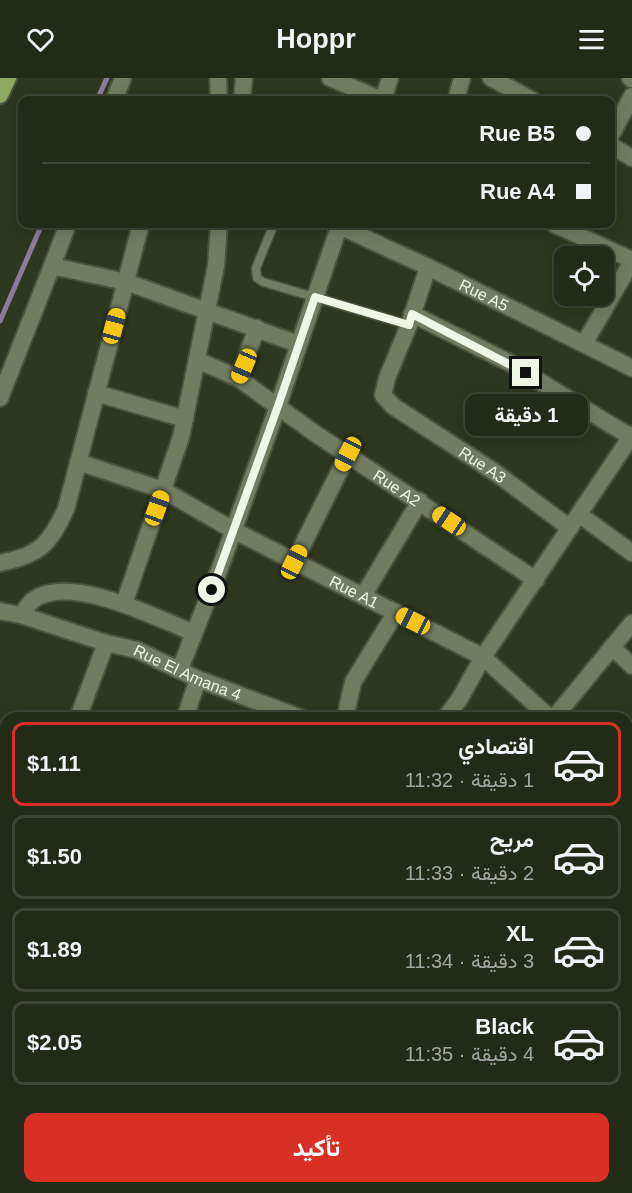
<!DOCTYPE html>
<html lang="ar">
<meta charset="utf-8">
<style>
:root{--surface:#222a18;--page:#2a3221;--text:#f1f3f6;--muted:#a2a7a2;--line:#3f4637;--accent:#d93025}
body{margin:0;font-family:Helvetica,Vazirmatn,sans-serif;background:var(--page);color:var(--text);direction:rtl;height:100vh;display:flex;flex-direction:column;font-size:22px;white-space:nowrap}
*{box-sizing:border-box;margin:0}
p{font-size:20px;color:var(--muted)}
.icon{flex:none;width:33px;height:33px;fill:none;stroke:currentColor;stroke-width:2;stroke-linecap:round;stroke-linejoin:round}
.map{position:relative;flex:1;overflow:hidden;direction:ltr}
.drawer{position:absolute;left:0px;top:634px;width:633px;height:482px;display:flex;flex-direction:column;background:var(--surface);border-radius:18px 18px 0 0;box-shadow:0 3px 15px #0003,0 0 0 2px var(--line);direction:rtl}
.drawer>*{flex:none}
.top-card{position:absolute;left:18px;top:18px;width:597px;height:132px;border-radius:12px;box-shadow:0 3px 15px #0003,0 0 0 2px var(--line);direction:rtl;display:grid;align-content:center;height:132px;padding:0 24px;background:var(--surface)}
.tools{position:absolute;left:554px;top:168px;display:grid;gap:12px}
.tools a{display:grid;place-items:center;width:60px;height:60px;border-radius:12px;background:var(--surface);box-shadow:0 3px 15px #0003,0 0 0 2px var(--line);font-size:30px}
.end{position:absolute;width:27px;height:27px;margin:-14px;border:8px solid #eff6e6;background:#111;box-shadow:0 0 0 3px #111}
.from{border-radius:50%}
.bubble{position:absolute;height:42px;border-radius:12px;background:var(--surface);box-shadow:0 3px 15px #0003,0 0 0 2px var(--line);font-size:20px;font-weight:700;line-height:42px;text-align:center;direction:rtl}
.car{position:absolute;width:18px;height:36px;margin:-18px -9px;border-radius:8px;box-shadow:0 0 4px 2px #0007;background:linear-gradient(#f5c518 24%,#345 0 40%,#f5c518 0 76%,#345 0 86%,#f5c518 0)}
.top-card b{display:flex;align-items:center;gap:21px;height:57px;font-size:22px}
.top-card b+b{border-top:2px solid var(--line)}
.top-card i{width:15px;height:15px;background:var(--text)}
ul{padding:10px 0 0;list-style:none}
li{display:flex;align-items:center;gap:18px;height:84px;margin:0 12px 9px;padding:0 12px;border:3px solid var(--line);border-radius:12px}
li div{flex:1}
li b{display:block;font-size:22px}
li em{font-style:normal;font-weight:700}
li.current{border-color:var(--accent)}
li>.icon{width:54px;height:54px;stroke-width:1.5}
.action{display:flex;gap:12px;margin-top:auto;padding:12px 24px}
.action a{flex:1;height:69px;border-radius:12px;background:var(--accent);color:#fff;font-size:24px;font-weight:700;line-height:69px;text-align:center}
header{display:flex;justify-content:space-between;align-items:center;height:78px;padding:0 24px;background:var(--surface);font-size:27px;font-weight:700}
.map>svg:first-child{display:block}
.built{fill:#364323}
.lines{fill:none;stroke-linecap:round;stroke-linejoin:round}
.stream{stroke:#8d7a9f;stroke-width:5}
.service-casing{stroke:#4b533d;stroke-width:11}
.minor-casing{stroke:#4b533d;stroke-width:20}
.trunk-casing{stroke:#4b533d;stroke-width:20}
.service{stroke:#717d61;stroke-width:8}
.minor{stroke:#717d61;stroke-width:16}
.trunk{stroke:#8daa60;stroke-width:16}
.route{stroke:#eff6e6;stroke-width:8}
.labels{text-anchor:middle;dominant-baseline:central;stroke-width:4.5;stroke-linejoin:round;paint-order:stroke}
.street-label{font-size:16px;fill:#eff6e6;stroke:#191e13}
</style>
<header><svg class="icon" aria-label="menu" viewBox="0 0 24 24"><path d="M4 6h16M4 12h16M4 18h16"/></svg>Hoppr<svg class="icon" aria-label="heart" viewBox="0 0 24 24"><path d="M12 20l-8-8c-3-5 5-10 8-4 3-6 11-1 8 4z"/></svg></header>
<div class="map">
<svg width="632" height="1115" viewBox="0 0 632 1115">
<rect width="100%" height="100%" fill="#2e3820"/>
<!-- built -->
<path class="built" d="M201 1110H363L376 1115H196Z"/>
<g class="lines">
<!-- stream -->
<path class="stream" d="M97 22 107 0
M0 243 42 146"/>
<!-- service casing -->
<g class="service-casing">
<path id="service" d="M274 146 256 190 257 200 263 204 409 247"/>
</g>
<!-- minor casing -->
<g class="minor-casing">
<g id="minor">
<path d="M218 0 219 22"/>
<path d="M330 0 382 22"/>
<path d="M491 0 532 22"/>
<path d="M630 0 632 1"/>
<path d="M114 22 123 0"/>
<path d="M242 22 244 0"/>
<path d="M383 22 390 0"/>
<path d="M456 22 462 0"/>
<path d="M610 59 632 18"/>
<path d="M610 67 632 80"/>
<path id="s1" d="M335 146 428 189 632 290"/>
<path d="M554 146 632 182"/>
<path d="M52 188 68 146"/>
<path id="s2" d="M428 189 409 247 387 300 383 317 393 328 496 395 570 450"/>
<path d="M412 236 508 284 631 359"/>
<path d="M584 266 632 183"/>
<path id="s3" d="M197 282 238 300 313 354 536 502"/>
<path d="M238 300 257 250"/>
<path d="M96 315 185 341"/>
<path d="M0 320 52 188 126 204 298 266"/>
<path id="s4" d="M78 384 163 412 233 452 483 579 550 640"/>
<path d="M580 437 632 475"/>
<path d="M294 484 348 376"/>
<path d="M0 485C40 477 49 467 66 431L141 146"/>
<path d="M363 518 420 423"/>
<path d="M124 526 181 359 216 188 219 146"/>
<path id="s5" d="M0 533 21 537 106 565 137 572 198 601 301 640"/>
<path d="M21 537C24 533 28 527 32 523 67 494 157 540 194 555"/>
<path d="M612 569 632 588"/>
<path d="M180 591 220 490 278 328 340 146"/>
<path d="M78 640 106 565"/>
<path d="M185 640 198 601"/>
<path d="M345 640 353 604 396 534"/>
<path d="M445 640 459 622 483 579 632 357"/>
<path d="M554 640 632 545"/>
<path d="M627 712 632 717"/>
<path d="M627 800 632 794"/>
<path d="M0 864 6 847"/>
<path d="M627 936 632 940"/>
<path d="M0 946 6 949"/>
<path d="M627 972 632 966"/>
<path d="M627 1008 632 1012"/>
<path d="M627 1056 632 1051"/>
<path d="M435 1110 446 1115"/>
<path d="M20 1115 22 1110"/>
<path d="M155 1115 159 1110"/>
<path d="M577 1115 581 1110"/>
</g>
</g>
<!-- trunk casing -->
<g class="trunk-casing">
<path id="trunk" d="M0 17 8 0"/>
</g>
<!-- service -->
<use href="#service" class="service"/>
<!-- minor -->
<use href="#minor" class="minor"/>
<!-- trunk -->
<use href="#trunk" class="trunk"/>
</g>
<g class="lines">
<!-- route -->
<path class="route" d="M212 512 278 328 315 219 409 247 412 236 526 295"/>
</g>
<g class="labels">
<!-- street labels -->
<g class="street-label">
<text stroke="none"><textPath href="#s1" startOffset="165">Rue A5</textPath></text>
<text stroke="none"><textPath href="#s2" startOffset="258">Rue A3</textPath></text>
<text stroke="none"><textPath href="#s3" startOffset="238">Rue A2</textPath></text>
<text stroke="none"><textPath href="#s4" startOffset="306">Rue A1</textPath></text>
<text stroke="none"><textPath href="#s5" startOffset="198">Rue El Amana 4</textPath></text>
</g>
</g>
</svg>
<div class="tools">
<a><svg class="icon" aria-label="locate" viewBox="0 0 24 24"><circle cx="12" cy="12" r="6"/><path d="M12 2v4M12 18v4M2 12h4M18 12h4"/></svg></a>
</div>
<i class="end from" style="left:212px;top:512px"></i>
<i class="end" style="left:526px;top:295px"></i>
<div class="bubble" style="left:465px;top:316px;width:123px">1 دقيقة</div>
<i class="car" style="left:114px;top:248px;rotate:15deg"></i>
<i class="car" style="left:244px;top:288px;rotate:203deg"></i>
<i class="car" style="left:348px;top:376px;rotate:207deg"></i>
<i class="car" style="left:157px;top:430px;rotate:20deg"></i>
<i class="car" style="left:449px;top:443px;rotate:304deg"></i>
<i class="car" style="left:294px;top:484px;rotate:26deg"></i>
<i class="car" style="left:413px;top:543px;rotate:297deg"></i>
<div class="top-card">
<b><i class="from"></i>Rue B5</b>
<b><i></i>Rue A4</b>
</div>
<section class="drawer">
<ul>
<li class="current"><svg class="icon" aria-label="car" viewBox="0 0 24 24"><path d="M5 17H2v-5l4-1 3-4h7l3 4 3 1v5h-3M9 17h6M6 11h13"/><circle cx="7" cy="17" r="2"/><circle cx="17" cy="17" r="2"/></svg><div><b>اقتصادي</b><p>1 دقيقة · 11:32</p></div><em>$1.11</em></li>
<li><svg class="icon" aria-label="car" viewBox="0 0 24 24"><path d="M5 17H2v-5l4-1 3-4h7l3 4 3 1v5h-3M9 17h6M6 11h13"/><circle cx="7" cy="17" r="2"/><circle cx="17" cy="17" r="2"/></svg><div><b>مريح</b><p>2 دقيقة · 11:33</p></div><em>$1.50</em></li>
<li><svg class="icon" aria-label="car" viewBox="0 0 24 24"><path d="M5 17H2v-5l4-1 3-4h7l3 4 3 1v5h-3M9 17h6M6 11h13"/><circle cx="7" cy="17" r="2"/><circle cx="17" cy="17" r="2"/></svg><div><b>XL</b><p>3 دقيقة · 11:34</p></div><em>$1.89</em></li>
<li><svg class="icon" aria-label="car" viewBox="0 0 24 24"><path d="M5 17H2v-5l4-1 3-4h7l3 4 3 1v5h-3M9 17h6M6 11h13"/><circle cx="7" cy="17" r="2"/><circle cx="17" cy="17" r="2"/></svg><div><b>Black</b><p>4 دقيقة · 11:35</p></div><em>$2.05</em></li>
</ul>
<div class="action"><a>تأكيد</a></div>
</section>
</div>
